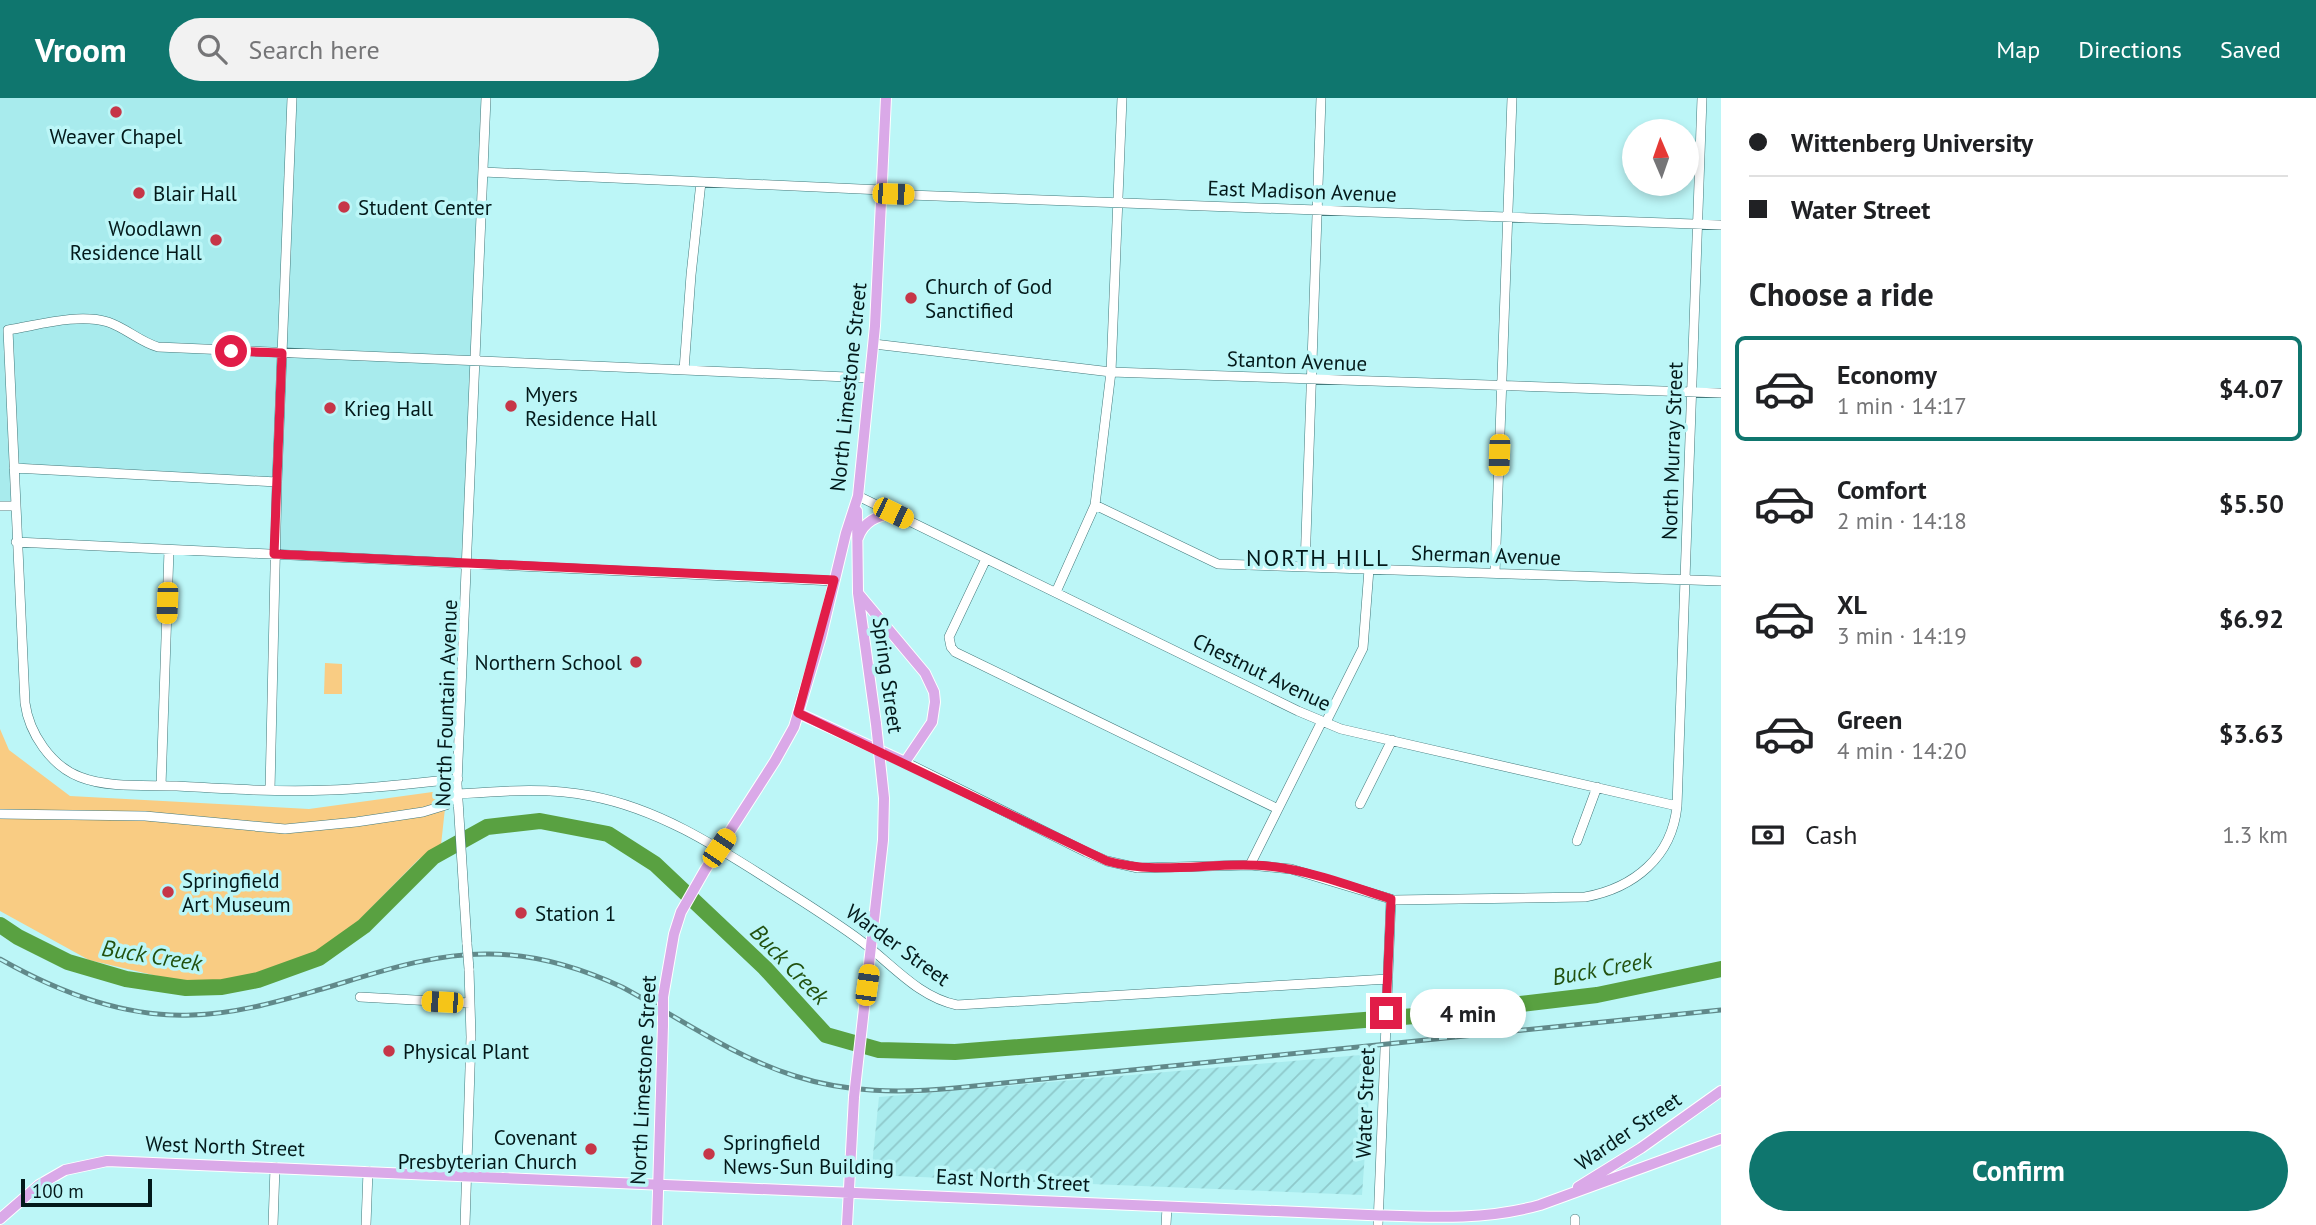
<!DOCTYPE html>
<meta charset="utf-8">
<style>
:root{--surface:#fff;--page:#f2f2f2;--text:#202124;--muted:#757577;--line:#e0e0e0;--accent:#0f766e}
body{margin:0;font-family:"PT Sans",sans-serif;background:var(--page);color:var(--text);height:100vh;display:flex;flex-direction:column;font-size:26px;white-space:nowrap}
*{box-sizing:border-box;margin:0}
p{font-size:23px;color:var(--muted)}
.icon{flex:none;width:38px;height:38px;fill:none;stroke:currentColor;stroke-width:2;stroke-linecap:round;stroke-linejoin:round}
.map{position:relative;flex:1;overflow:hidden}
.details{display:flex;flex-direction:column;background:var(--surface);width:595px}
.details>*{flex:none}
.top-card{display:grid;align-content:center;height:154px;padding:0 28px;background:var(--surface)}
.needle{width:46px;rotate:358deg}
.tools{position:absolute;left:1622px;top:21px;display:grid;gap:14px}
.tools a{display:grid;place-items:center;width:77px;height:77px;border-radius:50%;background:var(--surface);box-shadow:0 4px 10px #0003;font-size:35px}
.scale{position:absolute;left:21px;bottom:18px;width:131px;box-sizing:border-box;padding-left:7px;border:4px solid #03191a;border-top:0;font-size:19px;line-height:24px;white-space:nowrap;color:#03191a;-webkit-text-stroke:5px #bcf6f7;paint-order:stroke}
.end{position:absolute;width:32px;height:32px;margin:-16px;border:9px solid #e11d48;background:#fff;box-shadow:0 0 0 4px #fff}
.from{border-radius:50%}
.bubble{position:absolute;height:49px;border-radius:24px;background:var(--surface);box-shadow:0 4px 10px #0003;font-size:23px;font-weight:600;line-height:49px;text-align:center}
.car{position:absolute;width:21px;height:42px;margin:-21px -10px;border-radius:9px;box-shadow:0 0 5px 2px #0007;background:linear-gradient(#f5c518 24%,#345 0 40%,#f5c518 0 76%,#345 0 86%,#f5c518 0)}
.top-card b{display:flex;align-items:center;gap:24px;height:66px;font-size:26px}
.top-card b+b{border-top:2px solid var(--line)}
.top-card i{width:18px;height:18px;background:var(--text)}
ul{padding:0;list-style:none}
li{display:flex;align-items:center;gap:21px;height:105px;margin:0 14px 10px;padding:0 14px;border:4px solid transparent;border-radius:10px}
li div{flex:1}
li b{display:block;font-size:26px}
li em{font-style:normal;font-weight:600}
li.selected{border-color:var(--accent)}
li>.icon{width:63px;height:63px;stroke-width:1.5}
h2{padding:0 28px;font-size:32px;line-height:84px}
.pay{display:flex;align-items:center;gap:18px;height:77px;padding:0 28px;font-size:26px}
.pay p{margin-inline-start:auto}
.primary-button{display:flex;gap:14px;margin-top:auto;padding:14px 28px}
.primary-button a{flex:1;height:80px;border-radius:42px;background:var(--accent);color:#fff;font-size:28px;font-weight:600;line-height:80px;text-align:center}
header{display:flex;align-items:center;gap:42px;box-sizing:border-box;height:98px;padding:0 35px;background:var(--accent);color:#fff}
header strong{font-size:33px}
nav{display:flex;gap:38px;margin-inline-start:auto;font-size:24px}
.search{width:490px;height:63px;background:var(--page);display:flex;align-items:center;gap:18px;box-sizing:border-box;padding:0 24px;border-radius:38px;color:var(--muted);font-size:26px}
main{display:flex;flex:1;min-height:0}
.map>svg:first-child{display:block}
.built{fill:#a8ebed}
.industrial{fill:url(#industrial-furrows)}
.green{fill:#f9cc83}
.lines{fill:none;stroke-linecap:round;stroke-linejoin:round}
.river{stroke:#59a141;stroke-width:16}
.minor-casing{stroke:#43797b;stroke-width:10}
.major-casing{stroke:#fff;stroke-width:12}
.minor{stroke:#fff;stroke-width:9}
.major{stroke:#daa9e8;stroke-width:10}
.rail-casing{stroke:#61898a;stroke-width:5}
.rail{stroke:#bcf6f7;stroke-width:2.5;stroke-dasharray:8;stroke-linecap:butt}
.minor-bridge-casing{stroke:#43797b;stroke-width:10;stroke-linecap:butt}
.major-bridge-casing{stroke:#fff;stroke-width:12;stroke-linecap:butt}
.minor-bridge{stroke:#fff;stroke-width:9}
.major-bridge{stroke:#daa9e8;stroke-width:10}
.route{stroke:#e11d48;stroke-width:9}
.poi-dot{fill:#c63648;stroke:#bcf6f7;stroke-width:2.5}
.labels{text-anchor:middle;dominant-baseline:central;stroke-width:7;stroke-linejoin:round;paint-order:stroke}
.poi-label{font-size:21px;fill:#03191a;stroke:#bcf6f7;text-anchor:start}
.street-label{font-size:21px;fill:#03191a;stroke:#bcf6f7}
.neighbourhood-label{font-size:23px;letter-spacing:2px;fill:#03191a;stroke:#bcf6f7}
.water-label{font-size:23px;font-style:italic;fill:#22510f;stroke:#bcf6f7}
</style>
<header>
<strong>Vroom</strong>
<div class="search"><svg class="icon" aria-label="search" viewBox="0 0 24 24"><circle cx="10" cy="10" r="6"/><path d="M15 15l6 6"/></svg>Search here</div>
<nav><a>Map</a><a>Directions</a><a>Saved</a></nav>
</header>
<main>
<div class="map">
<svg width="1721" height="1127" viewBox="0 0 1721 1127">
<defs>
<pattern id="industrial-furrows" width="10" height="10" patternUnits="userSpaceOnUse" patternTransform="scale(1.75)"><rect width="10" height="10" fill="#a8ebed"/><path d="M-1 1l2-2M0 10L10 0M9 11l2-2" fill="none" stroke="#8fc9cb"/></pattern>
</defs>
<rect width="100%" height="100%" fill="#bcf6f7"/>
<!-- built -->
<path class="built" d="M0 0H486L467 465 274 456 277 384 14 370 15 408H0Z"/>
<!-- industrial -->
<path class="industrial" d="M1372 956 1362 1097 871 1077 879 999Z"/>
<!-- green -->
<path class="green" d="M325 565 342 566V596H324Z
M0 631 9 652 70 698 309 711 447 692 441 747 419 761 358 823 318 853 250 877 215 884 170 881 89 862 0 813Z"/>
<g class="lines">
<!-- river -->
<path class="river" d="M0 827 18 839 68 864 126 881 186 890 222 889 258 882 319 860 364 828 433 759 487 729 540 723 608 736 655 766 765 870 826 937 879 952 955 954 1428 917 1597 897 1721 871"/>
<!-- minor casing -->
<g class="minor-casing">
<path id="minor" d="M483 74 882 92
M882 96 1721 127
M874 246 1111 274 1721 295
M684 272 691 177 701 84
M14 370 277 384
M858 398 1298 613 1341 631 1677 708
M1095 407 1218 466 1721 483
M0 408H15
M16 444 834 483
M986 461 949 539 951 549 955 554 1278 711
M1305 469 1321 0
M1495 475 1512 0
M1056 494 1095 407 1111 274 1122 0
M1326 624 1363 550 1369 471
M905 664 1086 754 1107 763 1138 770 1250 767 1291 771 1394 802 1585 799C1634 790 1672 759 1677 708L1702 0
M458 681C415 685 372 691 330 692 278 694 227 691 175 688 145 687 108 690 80 679 51 668 29 635 25 605L8 232C39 227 78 215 108 224 126 230 140 244 158 249L870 280
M161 688 169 452
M270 692 277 384 292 0
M458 696C502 693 547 689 591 698 660 711 719 750 777 787 805 805 834 823 861 843 892 866 918 899 957 907L1388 881
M1360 706 1392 642
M0 716 145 718 285 731 356 724 423 714 446 707 458 696
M1577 743 1597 689
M1250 767 1322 623
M467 846 457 686 486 0
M360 899 470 905
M273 1127 275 1069
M366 1127 368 1073
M465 1127 471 939 469 871
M1166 1127 1167 1109
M1378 1127 1391 801
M1575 1127V1121"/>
</g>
<!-- major casing -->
<g class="major-casing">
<path id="major" d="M857 413 858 495 876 626
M858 440C864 423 877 418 893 415
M798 615 905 664 932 624 935 604 934 594 925 575 858 495
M663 899 674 836 681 814 705 772 775 663 794 629 821 539 846 435 858 398 875 228 886 0
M1578 1089 1641 1050 1721 993
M0 1121 39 1087 65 1072 107 1063 1368 1117C1427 1119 1483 1123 1540 1107L1721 1041
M657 1127 663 927
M847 1127 854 999"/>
</g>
<!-- minor -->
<use href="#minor" class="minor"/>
<!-- major -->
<use href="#major" class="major"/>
<!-- rail casing -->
<g class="rail-casing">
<path id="rail" d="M0 861C58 894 124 920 192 917 237 916 279 903 322 891 376 875 432 855 489 856 535 856 581 870 622 889 678 919 734 959 795 978 847 995 901 995 955 990L1721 912"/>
</g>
<!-- rail -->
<use href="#rail" class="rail"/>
<!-- minor-bridge casing -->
<g class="minor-bridge-casing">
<path id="minor-bridge" d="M467 846 469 871"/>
</g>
<!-- major-bridge casing -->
<g class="major-bridge-casing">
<path id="major-bridge" d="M663 927V899
M854 999 883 742 884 700 876 626"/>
</g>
<!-- minor-bridge -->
<use href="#minor-bridge" class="minor-bridge"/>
<!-- major-bridge -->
<use href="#major-bridge" class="major-bridge"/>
</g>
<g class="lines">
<!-- route -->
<path class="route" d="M231 253 282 255 274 456 834 482 798 615 1107 763C1160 778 1214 763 1267 768 1309 772 1351 788 1391 801L1386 915"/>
</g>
<!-- markers -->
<g class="poi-dot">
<circle cx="116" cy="14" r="7"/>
<circle cx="139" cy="95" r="7"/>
<circle cx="344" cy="109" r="7"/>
<circle cx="216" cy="142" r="7"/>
<circle cx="911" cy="200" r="7"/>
<circle cx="511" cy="308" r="7"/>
<circle cx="330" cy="310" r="7"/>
<circle cx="636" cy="564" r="7"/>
<circle cx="168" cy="794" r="7"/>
<circle cx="521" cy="815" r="7"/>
<circle cx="389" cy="953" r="7"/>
<circle cx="591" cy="1051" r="7"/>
<circle cx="709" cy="1056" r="7"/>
</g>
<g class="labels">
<!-- poi labels -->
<g class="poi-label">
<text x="116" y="38" text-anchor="middle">Weaver Chapel</text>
<text x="153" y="95">Blair Hall</text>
<text x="358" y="109">Student Center</text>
<text x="202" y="130" text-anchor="end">Woodlawn<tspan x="202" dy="24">Residence Hall</tspan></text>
<text x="925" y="188">Church of God<tspan x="925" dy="24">Sanctified</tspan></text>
<text x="525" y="296">Myers<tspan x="525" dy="24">Residence Hall</tspan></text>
<text x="344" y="310">Krieg Hall</text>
<text x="622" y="564" text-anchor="end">Northern School</text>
<text x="182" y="782">Springfield<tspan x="182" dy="24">Art Museum</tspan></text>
<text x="535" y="815">Station 1</text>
<text x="403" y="953">Physical Plant</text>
<text x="577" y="1039" text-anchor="end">Covenant<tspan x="577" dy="24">Presbyterian Church</tspan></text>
<text x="723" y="1044">Springfield<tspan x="723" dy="24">News-Sun Building</tspan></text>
</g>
<!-- street labels -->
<g class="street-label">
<text transform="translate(1302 93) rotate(2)">East Madison Avenue</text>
<text transform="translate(1297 263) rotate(2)">Stanton Avenue</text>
<text transform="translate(848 289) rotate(-84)">North Limestone Street</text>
<text transform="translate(1672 353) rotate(-88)">North Murray Street</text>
<text transform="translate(1486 457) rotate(2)">Sherman Avenue</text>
<text transform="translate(1262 574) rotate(26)">Chestnut Avenue</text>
<text transform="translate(888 577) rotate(82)">Spring Street</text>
<text transform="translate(446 605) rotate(-88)">North Fountain Avenue</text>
<text transform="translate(898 847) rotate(36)">Warder Street</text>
<text transform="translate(643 982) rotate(-87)">North Limestone Street</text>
<text transform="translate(1365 1005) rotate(-88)">Water Street</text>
<text transform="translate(1628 1033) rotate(-34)">Warder Street</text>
<text transform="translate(225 1048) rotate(2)">West North Street</text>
<text transform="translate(1013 1082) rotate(3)">East North Street</text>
</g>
<!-- neighbourhood labels -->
<g class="neighbourhood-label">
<text x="1318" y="459">NORTH HILL</text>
</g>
<!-- water labels -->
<g class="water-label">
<text transform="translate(152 857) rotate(9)">Buck Creek</text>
<text transform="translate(790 866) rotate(46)">Buck Creek</text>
<text transform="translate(1602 870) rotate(-10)">Buck Creek</text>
</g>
</g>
</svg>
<div class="tools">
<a><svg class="needle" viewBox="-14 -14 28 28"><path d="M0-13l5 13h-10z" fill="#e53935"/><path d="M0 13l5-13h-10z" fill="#757577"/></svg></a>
</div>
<div class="scale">100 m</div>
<i class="end from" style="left:231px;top:253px"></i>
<i class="end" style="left:1386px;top:915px"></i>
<div class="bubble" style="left:1410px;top:891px;width:116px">4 min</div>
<i class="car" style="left:893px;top:96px;rotate:92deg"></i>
<i class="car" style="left:1499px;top:357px;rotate:182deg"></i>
<i class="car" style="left:893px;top:415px;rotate:116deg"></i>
<i class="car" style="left:167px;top:505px;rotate:182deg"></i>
<i class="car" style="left:719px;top:750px;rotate:34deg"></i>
<i class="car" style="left:867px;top:887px;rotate:8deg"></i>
<i class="car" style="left:442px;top:904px;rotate:273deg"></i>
</div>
<section class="details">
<div class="top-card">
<b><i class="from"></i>Wittenberg University</b>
<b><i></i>Water Street</b>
</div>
<h2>Choose a ride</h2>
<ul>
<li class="selected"><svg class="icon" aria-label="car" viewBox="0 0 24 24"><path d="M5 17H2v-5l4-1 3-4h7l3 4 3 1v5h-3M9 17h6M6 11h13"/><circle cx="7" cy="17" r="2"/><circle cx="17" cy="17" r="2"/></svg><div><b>Economy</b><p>1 min · 14:17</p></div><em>$4.07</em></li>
<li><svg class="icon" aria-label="car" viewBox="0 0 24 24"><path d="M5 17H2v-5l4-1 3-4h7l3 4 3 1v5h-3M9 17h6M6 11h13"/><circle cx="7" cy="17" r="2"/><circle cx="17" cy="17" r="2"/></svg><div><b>Comfort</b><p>2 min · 14:18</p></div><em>$5.50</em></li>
<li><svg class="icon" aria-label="car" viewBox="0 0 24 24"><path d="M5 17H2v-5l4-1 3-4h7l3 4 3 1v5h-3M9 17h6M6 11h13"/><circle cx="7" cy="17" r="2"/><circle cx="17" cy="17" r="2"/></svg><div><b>XL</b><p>3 min · 14:19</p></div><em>$6.92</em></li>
<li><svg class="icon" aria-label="car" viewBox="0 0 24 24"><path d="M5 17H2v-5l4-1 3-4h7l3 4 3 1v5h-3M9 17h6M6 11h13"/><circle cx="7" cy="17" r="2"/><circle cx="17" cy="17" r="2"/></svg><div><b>Green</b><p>4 min · 14:20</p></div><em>$3.63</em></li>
</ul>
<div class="pay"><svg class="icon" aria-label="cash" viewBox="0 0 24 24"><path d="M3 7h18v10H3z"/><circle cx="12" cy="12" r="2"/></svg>Cash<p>1.3 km</p></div>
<div class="primary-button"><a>Confirm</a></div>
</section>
</main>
